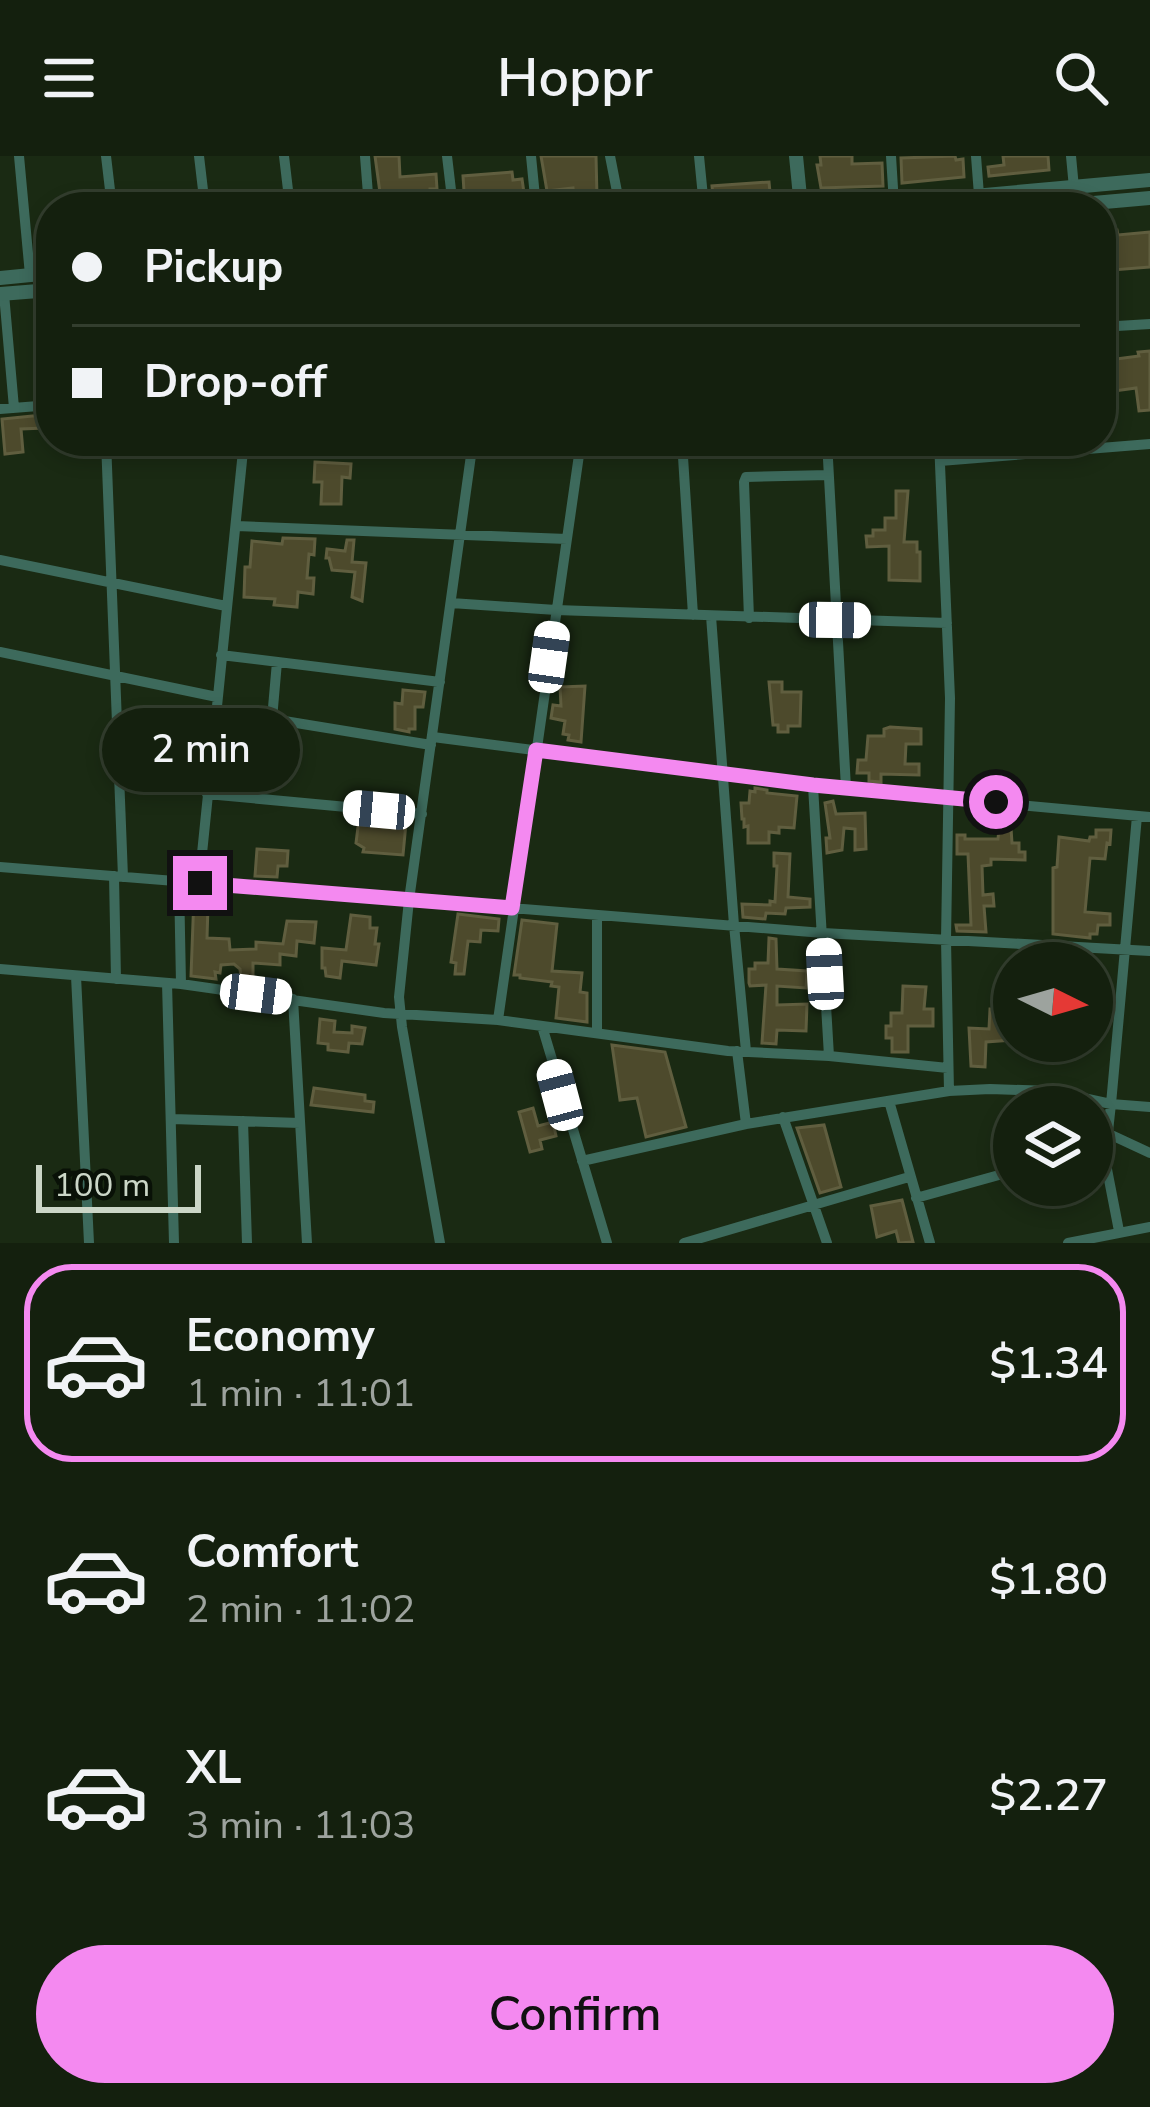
<!DOCTYPE html>
<meta charset="utf-8">
<style>
:root{--surface:#14200e;--page:#1d2817;--text:#f1f3f6;--muted:#9da39e;--line:#333e2e;--accent:#f489f0}
body{margin:0;font-family:"Nunito Sans",sans-serif;background:var(--page);color:var(--text);height:100vh;display:flex;flex-direction:column;font-size:45px;white-space:nowrap}
*{box-sizing:border-box;margin:0}
p{font-size:39px;color:var(--muted)}
.icon{flex:none;width:66px;height:66px;fill:none;stroke:currentColor;stroke-width:2;stroke-linecap:round;stroke-linejoin:round}
.map{position:relative;height:1087px;overflow:hidden}
.sheet{display:flex;flex-direction:column;background:var(--surface);flex:1}
.sheet>*{flex:none}
.hud{position:absolute;left:36px;top:36px;width:1080px;height:264px;border-radius:48px;box-shadow:0 6px 18px #0003,0 0 0 3px var(--line);display:grid;align-content:center;height:264px;padding:0 36px;background:var(--surface)}
.needle{width:78px;rotate:95deg}
.controls{position:absolute;left:993px;top:786px;display:grid;gap:24px}
.controls a{display:grid;place-items:center;width:120px;height:120px;border-radius:50%;background:var(--surface);box-shadow:0 6px 18px #0003,0 0 0 3px var(--line);font-size:60px}
.scale{position:absolute;left:36px;bottom:30px;width:165px;box-sizing:border-box;padding-left:12px;border:6px solid #cbd6c7;border-top:0;font-size:33px;line-height:42px;white-space:nowrap;color:#cbd6c7;-webkit-text-stroke:9px #091107;paint-order:stroke}
.end{position:absolute;width:54px;height:54px;margin:-27px;border:15px solid #f489f0;background:#111;box-shadow:0 0 0 6px #111}
.from{border-radius:50%}
.bubble{position:absolute;height:84px;border-radius:42px;background:var(--surface);box-shadow:0 6px 18px #0003,0 0 0 3px var(--line);font-size:39px;font-weight:600;line-height:84px;text-align:center}
.car{position:absolute;width:36px;height:72px;margin:-36px -18px;border-radius:15px;box-shadow:0 0 9px 3px #0007;background:linear-gradient(#fff 24%,#345 0 40%,#fff 0 76%,#345 0 86%,#fff 0)}
.hud b{display:flex;align-items:center;gap:42px;height:114px;font-size:45px}
.hud b+b{border-top:3px solid var(--line)}
.hud i{width:30px;height:30px;background:var(--text)}
ul{padding:21px 0 0;list-style:none}
li{display:flex;align-items:center;gap:36px;height:198px;margin:0 24px 18px;padding:0 12px;border:6px solid transparent;border-radius:48px}
li div{flex:1}
li b{display:block;font-size:45px}
li em{font-style:normal;font-weight:600}
li.active{border-color:var(--accent)}
li>.icon{width:108px;height:108px;stroke-width:1.5}
.cta{display:flex;gap:24px;margin-top:auto;padding:24px 36px}
.cta a{flex:1;height:138px;border-radius:72px;background:var(--accent);color:#111;font-size:48px;font-weight:600;line-height:138px;text-align:center}
header{display:flex;justify-content:space-between;align-items:center;height:156px;padding:0 36px;background:var(--surface);font-size:54px;font-weight:600}
.map>svg:first-child{display:block}
.building{fill:#4d4a2c;stroke:#605e3f;stroke-width:3}
.lines{fill:none;stroke-linecap:round;stroke-linejoin:round}
.minor{stroke:#3d6a5c;stroke-width:10}
.tertiary{stroke:#3d6a5c;stroke-width:14}
.route{stroke:#f489f0;stroke-width:15}
</style>
<header><svg class="icon" aria-label="menu" viewBox="0 0 24 24"><path d="M4 6h16M4 12h16M4 18h16"/></svg>Hoppr<svg class="icon" aria-label="search" viewBox="0 0 24 24"><circle cx="10" cy="10" r="6"/><path d="M15 15l6 6"/></svg></header>
<div class="map">
<svg width="1150" height="1087" viewBox="0 0 1150 1087">
<rect width="100%" height="100%" fill="#1a2a13"/>
<!-- building -->
<path class="building" d="M375 0H399L400 21 436 18 437 33H430V37L381 44Z
M541 0H596L597 41 604 40 605 51H575L573 32 547 35Z
M820 0H852V8L882 7 883 30 821 32 817 9H821Z
M955 0 956 4 963 3 964 21 902 27 901 2Z
M1003 0H1048L1049 14 989 20 988 11 1004 9Z
M512 16 513 24 522 23 526 51H465L463 20Z
M769 26 771 47 724 51V39L713 40 712 30Z
M1117 74 1118 79 1150 76V111L1113 114 1111 97H1102L1101 75Z
M1150 195V254L1139 255 1136 232 1114 235 1117 252 1106 254 1101 233 1108 228 1101 205 1139 200 1138 196Z
M43 259 44 272 21 273 23 296 5 298 2 263Z
M315 306 351 308 350 322 342 321 341 348H321L322 326H314Z
M896 335H908L904 386H917V396H920V425L889 424V390L867 391 866 380H873V374H885V362H896Z
M283 382 315 383 314 399 309 398 307 422H314L313 438 298 436 297 451 274 449 275 443 244 441 245 411H250L252 385 282 388Z
M347 384H354L352 406 366 407 362 445 352 441 355 416 332 414 329 402H326L327 393 345 395Z
M769 526H782V536H801L800 570H788V576H778V569H773Z
M585 530 581 586 568 584 569 579 563 578 565 565 551 562 553 549 561 550 560 531Z
M403 534 425 536 423 551H415V573H409V576L395 573V547L402 548Z
M890 571 921 573V588H906L905 608H919V619L881 618V626L869 625V617H857L858 604H866L868 580H884V573Z
M755 632 767 634V637L797 640 794 672 779 671V677L769 676V687H748V670L744 671V663H742L741 647H749L750 635 755 636Z
M833 645 836 658 865 657 866 693 855 694V673L844 672 842 694 827 697 826 682H830L825 647Z
M359 663 406 667 403 699 363 696 364 692 356 687Z
M1011 672 1012 687H1019V696H1025V704L991 703V709L982 710 983 739 993 738 994 750H984L986 776 957 775 956 769H971L968 698H957V679H965V683H998L999 673Z
M1096 674H1111L1110 688 1107 687 1105 703 1090 702 1085 756 1110 758V769H1098L1097 778H1090V782L1053 778V712L1057 711 1059 681 1089 685 1090 681H1096Z
M257 693 288 695 287 710H278L277 721 255 720Z
M774 697 790 698 788 741 810 743V751L786 752 785 758 766 757 765 763 743 761 742 748 770 749V745L775 746 777 710H774Z
M194 739 219 741 218 750H208L207 782 229 783 230 794 256 793V786L283 788 287 765 316 766 314 787 297 785 296 800 280 798V809L253 807V820L241 821 240 813 234 808 221 809 220 817 215 816 216 823 191 820Z
M458 758 499 763 498 775 481 774 480 786 468 785 464 818H455L456 807 451 806Z
M351 759 370 761V772H377L375 788H379L376 809 342 805 340 822 326 820 325 812H322V792L346 794Z
M522 764 557 768 552 815 582 817 580 836 587 837V866L556 862 559 831 551 830 552 826 520 822V819H514Z
M769 782 776 783 777 813 807 815 806 832 777 830V849L807 848 806 875 777 874 776 888 762 887 766 829 750 830 749 827V813H755V807H768Z
M903 830 926 831 924 853H933V870H908V896H892V882H886V870H891V857H902Z
M990 853 1014 855 1012 884 986 886 985 911 971 910 969 872 989 873Z
M320 863 335 865 334 876 352 877V870L365 872 362 888 349 887 348 896 328 894V888L318 887Z
M612 889 665 896 686 971 646 981 637 942 620 944Z
M314 932 365 939V945L374 946 373 956 311 949Z
M533 952 538 970 553 966 556 980 540 984 542 993 530 996 519 956Z
M824 969 841 1031 820 1037 797 972Z
M902 1044 913 1086 899 1087 896 1075 877 1081 871 1050Z"/>
<g class="lines">
<!-- minor -->
<path class="minor" d="M19 0 30 119
M106 0 112 51
M199 0 205 51
M284 0 290 51
M365 0 369 51
M447 0 453 51
M531 0 536 51
M610 0 620 51
M699 0 704 51
M891 0 894 48
M976 0 979 39
M1071 0 1074 32
M4 138 14 252
M1101 171 1150 168
M0 253 51 249
M106 285 123 721
M682 285 693 459
M827 285 846 632
M939 285 950 542 946 784 949 935
M940 305 1150 288
M236 370 567 383
M0 404 226 450
M451 447 556 454 947 467
M711 460 734 769 746 895
M749 462 744 326 746 321 829 319
M0 496 217 541
M221 499 440 526
M277 506 272 563 431 589
M433 581 813 630 1150 661
M813 630 829 900
M207 638 422 658
M0 711 823 777 1150 795
M114 720 116 823
M179 725 181 828
M199 727 244 285
M597 759V875
M0 813 181 828 384 857 498 864 728 895 829 900 948 912
M76 820 89 1087
M167 827 174 1087
M293 843 307 1087
M498 864 581 285
M542 870 607 1087
M737 895 746 968
M889 945 930 1087
M783 961 827 1087
M172 963 300 967
M243 965 247 1087
M1107 977 1150 997
M582 1005 746 968 949 935 990 933 1051 935 1111 948 1150 951
M916 1042 999 1019
M1119 1075 1105 1003 1111 948 1137 660
M440 1087 402 871 399 841 409 744 473 285
M684 1087 909 1021
M1068 1087 1150 1071"/>
<!-- tertiary -->
<path class="tertiary" d="M796 0 801 51
M851 51 1150 24
M1048 51 1150 42
M0 122 51 117
M0 138 51 134"/>
</g>
<g class="lines">
<!-- route -->
<path class="route" d="M200 727 512 752 536 594 813 629 996 646"/>
</g>
</svg>
<div class="controls">
<a><svg class="needle" viewBox="-14 -14 28 28"><path d="M0-13l5 13h-10z" fill="#e53935"/><path d="M0 13l5-13h-10z" fill="#9da39e"/></svg></a>
<a><svg class="icon" aria-label="layers" viewBox="0 0 24 24"><path d="M12 4l9 5-9 5-9-5zM3 14l9 5 9-5"/></svg></a>
</div>
<div class="scale">100 m</div>
<i class="end from" style="left:996px;top:646px"></i>
<i class="end" style="left:200px;top:727px"></i>
<div class="bubble" style="left:102px;top:552px;width:198px">2 min</div>
<i class="car" style="left:835px;top:464px;rotate:91deg"></i>
<i class="car" style="left:549px;top:501px;rotate:8deg"></i>
<i class="car" style="left:379px;top:654px;rotate:275deg"></i>
<i class="car" style="left:825px;top:818px;rotate:357deg"></i>
<i class="car" style="left:256px;top:838px;rotate:97deg"></i>
<i class="car" style="left:560px;top:939px;rotate:345deg"></i>
<div class="hud">
<b><i class="from"></i>Pickup</b>
<b><i></i>Drop-off</b>
</div>
</div>
<section class="sheet">
<ul>
<li class="active"><svg class="icon" aria-label="car" viewBox="0 0 24 24"><path d="M5 17H2v-5l4-1 3-4h7l3 4 3 1v5h-3M9 17h6M6 11h13"/><circle cx="7" cy="17" r="2"/><circle cx="17" cy="17" r="2"/></svg><div><b>Economy</b><p>1 min · 11:01</p></div><em>$1.34</em></li>
<li><svg class="icon" aria-label="car" viewBox="0 0 24 24"><path d="M5 17H2v-5l4-1 3-4h7l3 4 3 1v5h-3M9 17h6M6 11h13"/><circle cx="7" cy="17" r="2"/><circle cx="17" cy="17" r="2"/></svg><div><b>Comfort</b><p>2 min · 11:02</p></div><em>$1.80</em></li>
<li><svg class="icon" aria-label="car" viewBox="0 0 24 24"><path d="M5 17H2v-5l4-1 3-4h7l3 4 3 1v5h-3M9 17h6M6 11h13"/><circle cx="7" cy="17" r="2"/><circle cx="17" cy="17" r="2"/></svg><div><b>XL</b><p>3 min · 11:03</p></div><em>$2.27</em></li>
</ul>
<div class="cta"><a>Confirm</a></div>
</section>
